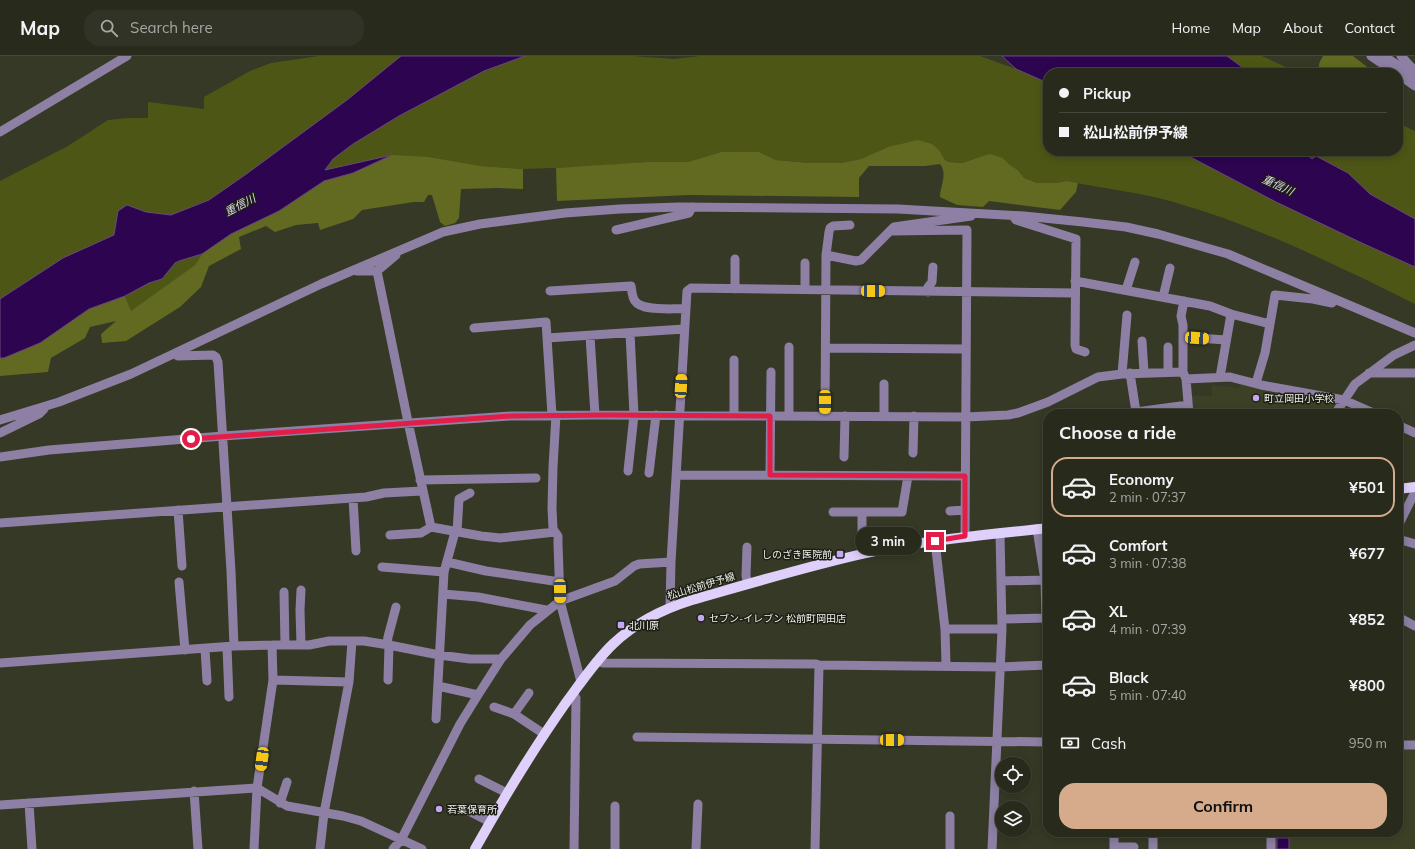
<!DOCTYPE html>
<meta charset="utf-8">
<style>
:root{--surface:#282b1c;--page:#303325;--text:#f1f3f6;--muted:#a5a7a3;--line:#44473b;--accent:#d6ab8b}
body{margin:0;font-family:Mulish,"Noto Sans JP",sans-serif;background:var(--page);color:var(--text);height:100vh;display:flex;flex-direction:column;font-size:15px;white-space:nowrap}
*{box-sizing:border-box;margin:0}
p{font-size:13px;color:var(--muted)}
.icon{flex:none;width:22px;height:22px;fill:none;stroke:currentColor;stroke-width:2;stroke-linecap:round;stroke-linejoin:round}
.map{position:relative;flex:1;overflow:hidden}
.sheet{position:absolute;left:1043px;top:353px;width:360px;height:428px;display:flex;flex-direction:column;background:var(--surface);border-radius:16px;box-shadow:0 2px 10px #0003,0 0 0 1px var(--line)}
.sheet>*{flex:none}
.hud{position:absolute;left:1043px;top:12px;width:360px;height:88px;border-radius:16px;box-shadow:0 2px 10px #0003,0 0 0 1px var(--line);display:grid;align-content:center;height:88px;padding:0 16px;background:var(--surface)}
.buttons{position:absolute;left:995px;top:701px;display:grid;gap:8px}
.buttons a{display:grid;place-items:center;width:36px;height:36px;border-radius:50%;background:var(--surface);box-shadow:0 2px 10px #0003,0 0 0 1px var(--line);font-size:20px}
.end{position:absolute;width:18px;height:18px;margin:-9px;border:5px solid #e11d48;background:#fff;box-shadow:0 0 0 2px #fff}
.from{border-radius:50%}
.bubble{position:absolute;height:28px;border-radius:14px;background:var(--surface);box-shadow:0 2px 10px #0003,0 0 0 1px var(--line);font-size:13px;font-weight:700;line-height:28px;text-align:center}
.car{position:absolute;width:12px;height:24px;margin:-12px -6px;border-radius:5px;box-shadow:0 0 3px 1px #0007;background:linear-gradient(#f5c518 24%,#345 0 40%,#f5c518 0 76%,#345 0 86%,#f5c518 0)}
.hud b{display:flex;align-items:center;gap:14px;height:38px;font-size:15px}
.hud b+b{border-top:1px solid var(--line)}
.hud i{width:10px;height:10px;background:var(--text)}
ul{padding:0;list-style:none}
li{display:flex;align-items:center;gap:12px;height:60px;margin:0 8px 6px;padding:0 8px;border:2px solid transparent;border-radius:16px}
li div{flex:1}
li b{display:block;font-size:15px}
li em{font-style:normal;font-weight:700}
li.selected{border-color:var(--accent)}
li>.icon{width:36px;height:36px;stroke-width:1.5}
h2{padding:0 16px;font-size:18px;line-height:48px}
.pay{display:flex;align-items:center;gap:10px;height:44px;padding:0 16px;font-size:15px}
.pay p{margin-inline-start:auto}
.primary-button{display:flex;gap:8px;margin-top:auto;padding:8px 16px}
.primary-button a{flex:1;height:46px;border-radius:16px;background:var(--accent);color:#111;font-size:16px;font-weight:700;line-height:46px;text-align:center}
header{display:flex;align-items:center;gap:24px;box-sizing:border-box;height:56px;padding:0 20px;background:var(--surface);border-bottom:1px solid var(--line)}
header strong{font-size:19px}
nav{display:flex;gap:22px;margin-inline-start:auto;font-size:14px}
.search{width:280px;height:36px;background:var(--page);display:flex;align-items:center;gap:10px;box-sizing:border-box;padding:0 14px;border-radius:16px;color:var(--muted);font-size:15px}
.map>svg:first-child{display:block}
.built{fill:#3c4126}
.green{fill:#4e5616}
.forest{fill:#616a20}
.water{fill:#2d0450;stroke:#674b7d}
.lines{fill:none;stroke-linecap:round;stroke-linejoin:round}
.minor{stroke:#8d80a4;stroke-width:9}
.major{stroke:#dfcffb;stroke-width:10}
.route{stroke:#e11d48;stroke-width:5}
.poi-dot{fill:#c4a7f1;stroke:#1d1f16;stroke-width:1.5}
.labels{text-anchor:middle;dominant-baseline:central;stroke-width:3;stroke-linejoin:round;paint-order:stroke}
.poi-label{font-size:10px;fill:#eff2e6;stroke:#1d1f16;text-anchor:start}
.street-label{font-size:10px;fill:#eff2e6;stroke:#1d1f16}
.water-label{font-size:11px;font-style:italic;fill:#e1daef;stroke:#1d1f16}
</style>
<header>
<strong>Map</strong>
<div class="search"><svg class="icon" aria-label="search" viewBox="0 0 24 24"><circle cx="10" cy="10" r="6"/><path d="M15 15l6 6"/></svg>Search here</div>
<nav><a>Home</a><a>Map</a><a>About</a><a>Contact</a></nav>
</header>
<div class="map">
<svg width="1415" height="793" viewBox="0 0 1415 793">
<rect width="100%" height="100%" fill="#353925"/>
<!-- built -->
<path class="built" d="M1240 326 1334 344 1337 349 1332 358H1191L1189 339 1212 340V329L1239 332Z
M1398 692H1415V793H1273V776H1398Z"/>
<!-- green -->
<path class="green" d="M319 0H401L347 44 245 119 209 144 171 159 146 156 126 149 118 155 114 179 63 202 0 243V125L68 90 108 64 128 62H148V46L204 53V41L250 15 271 7Z
M525 0H632L674 3 700 0H980L1016 13 1048 27V95H1179L1364 188 1415 211V248C1338 210 1260 171 1177 147 1141 136 1103 133 1067 125L1055 127H1037L1024 122 1018 114 1010 109 1003 102 980 101 962 107 949 106 945 104 939 94 888 91 861 103 841 107H809L776 104 759 96H721L688 106H648L583 111 523 113 480 110 324 114 333 103 353 88 399 60 484 15Z
M1227 0H1262L1299 17H1254L1246 14Z
M1398 67 1415 75V163L1370 138 1348 117 1316 100 1318 95H1398Z
M202 198 195 209 131 256 125 240 149 227 162 223 175 207 179 205Z"/>
<!-- forest -->
<path class="forest" d="M1323 0H1353L1375 17H1321C1317 10 1319 7 1323 0Z
M918 84 932 88 939 94 945 104 949 106 962 107 980 101 990 98 1003 102 1010 109 1018 114 1024 122 1037 127H1055L1067 125 1078 127 1076 136 1060 154 989 145 983 151 957 149 940 141C940 130 948 118 940 108L925 110H869L859 122V141L689 139 557 145 556 112 648 106H688L721 96H759L776 104 809 107H841L861 103 888 91Z
M392 99 428 101 480 110 523 113V133L498 132 461 133 459 162 455 167 445 170 440 166 432 139H428L424 146H414L362 154 353 163 320 174 318 167 296 169 275 176 266 170 239 181 241 193 209 210 201 231 180 251 126 285 102 287 101 278 116 265 90 271 85 282 51 302 48 316 0 320V302H4L40 287 89 253 125 240 131 255 195 209 202 198 231 178 279 155 324 125 353 117Z"/>
<!-- water -->
<path class="water" d="M401 0H525L484 15 399 60 353 88 333 103 325 114 392 99 353 117 324 125 279 155 231 178 202 198 179 205 175 207 162 223 149 227 125 240 89 253 40 287 4 302H0V243L63 202 114 179 118 155 127 149 146 156 171 159 209 144 245 119 347 44Z
M1002 0H1227L1246 14 1254 17H1048V27L1016 13Z
M1179 95H1302L1312 103 1316 100 1348 117 1370 138 1415 163V211L1364 188 1276 146Z
M1277 782H1289V793H1277Z"/>
<g class="lines">
<!-- minor -->
<path class="minor" d="M1371 0 1396 17
M1384 0 1415 21
M1401 0 1412 12 1413 20
M1398 18 1415 30
M0 76 127 0
M1013 160 1016 164 1076 183 1075 289 1076 293 1085 296
M616 174 689 157 692 151
M892 175 967 174 965 480
M826 199 856 205 861 204 894 171 971 160
M735 203V233
M357 215H377L396 199
M377 215 408 366 431 471 481 480 500 482 555 476
M1075 225 1210 250 1231 258 1270 268
M805 233V207
M1126 234 1135 206
M550 235 631 230C632 235 632 241 635 245 642 256 674 252 686 253
M928 236V231L932 226 933 211
M1163 241 1170 212
M1184 245 1181 260 1183 269V316L1186 323 1189 358
M474 272 546 266 552 359
M590 280 595 359
M1183 281 1226 284
M547 282 684 273
M1142 285 1144 316
M826 292 966 293
M175 298 178 300 213 299 216 301 218 306 231 515 234 590
M734 304V359
M1168 316V291
M1130 317 1136 356 1188 349
M1369 317H1415
M1122 318 1127 259
M1220 321 1231 258
M1186 323 1230 321 1261 329 1344 344 1376 358
M1256 327 1265 297 1275 239 1313 243 1332 247
M1335 358 1355 328 1394 299 1415 289
M556 359 553 411 552 452 553 473 558 480V488L560 545 580 622 582 625
M789 360V291
M825 360 826 199 829 176 830 172 833 170 850 169
M884 360V328
M0 364 59 346 131 318 321 228 443 176 480 168 565 157 620 153 679 151 898 153 1024 160 1083 166 1126 171 1158 178 1228 198 1415 277
M1398 369 1415 377
M0 377 39 358 44 353
M913 397 914 360
M0 401 49 394 223 380 511 360 595 359 966 361 1008 359 1018 357 1048 346 1098 321 1122 318 1183 316
M844 401 845 360
M628 415 634 359 630 277
M649 417 656 359
M676 419 965 420
M770 419 771 316
M420 424 536 422
M353 442 356 495
M178 454 182 510
M950 455 965 454
M833 456H902L908 420
M0 467 366 441 384 437 422 435
M1398 470 1415 436
M457 476 459 443 470 437
M390 479 421 477 431 471
M1398 483 1415 488
M935 485 945 573 946 610
M747 491 746 520 748 528
M862 498V456
M447 506 486 515 560 526
M382 511 444 516
M1001 525 1045 524
M179 526 185 594
M301 534 300 554 301 589
M284 536 285 589
M443 538 478 541 546 554
M670 551 671 506 687 235 691 232 1075 237
M1398 561 1415 570
M1002 563 1046 562 1045 524 1037 473
M945 573H1002
M387 588 388 581 396 551
M227 591 229 641
M205 593 207 625
M597 605 603 607 816 608 819 609 1001 611 1048 609
M0 607 234 590 272 589H309L329 585H364L389 589 439 599 470 603H501
M273 624 349 626
M388 624 389 589
M438 630 478 639
M573 637 576 642 574 793
M494 651 514 658 544 678
M514 658 529 637
M436 663 444 516 455 476
M637 681 1048 686
M1398 689H1415
M479 723 507 737
M194 735 198 793
M29 747 32 793
M280 747 287 726
M0 749 257 732 287 750 343 760 361 765 422 793
M615 750V793
M463 752 490 766
M1153 778V793
M1114 791H1134
M254 793 257 732 273 624 272 589
M320 793 324 757 349 626 352 585
M393 793 401 784 460 668 478 639 501 603 530 569 560 545 615 525 634 510 639 508 671 506
M696 793 698 748
M815 793 819 609
M950 793V760
M992 793 1002 573 1000 477
M1114 793V776
M1271 793V776"/>
<!-- major -->
<path class="major" d="M1398 433 1415 431
M475 793C503 743 532 695 565 648 580 628 595 605 613 588 635 567 663 553 692 544 748 528 805 511 862 498 923 484 986 479 1048 472"/>
</g>
<g class="lines">
<!-- route -->
<path class="route" d="M191 383 511 360 608 359 770 360V419L965 420V480L935 485"/>
</g>
<!-- markers -->
<g class="poi-dot">
<circle cx="1256" cy="342" r="4"/>
<rect x="836" y="494" width="8" height="8" rx="2"/>
<circle cx="701" cy="562" r="4"/>
<rect x="617" y="565" width="8" height="8" rx="2"/>
<circle cx="439" cy="753" r="4"/>
</g>
<g class="labels">
<!-- poi labels -->
<g class="poi-label">
<text x="1264" y="342">町立岡田小学校</text>
<text x="832" y="498" text-anchor="end">しのざき医院前</text>
<text x="709" y="562">セブン-イレブン 松前町岡田店</text>
<text x="629" y="569">北川原</text>
<text x="447" y="753">若葉保育所</text>
</g>
<!-- street labels -->
<g class="street-label">
<text transform="translate(701 530) rotate(-17)">松山松前伊予線</text>
</g>
<!-- water labels -->
<g class="water-label">
<text transform="translate(1278 129) rotate(25)">重信川</text>
<text transform="translate(240 149) rotate(-28)">重信川</text>
</g>
</g>
</svg>
<div class="buttons">
<a><svg class="icon" aria-label="locate" viewBox="0 0 24 24"><circle cx="12" cy="12" r="6"/><path d="M12 2v4M12 18v4M2 12h4M18 12h4"/></svg></a>
<a><svg class="icon" aria-label="layers" viewBox="0 0 24 24"><path d="M12 4l9 5-9 5-9-5zM3 14l9 5 9-5"/></svg></a>
</div>
<i class="end from" style="left:191px;top:383px"></i>
<i class="end" style="left:935px;top:485px"></i>
<div class="bubble" style="left:855px;top:471px;width:66px">3 min</div>
<i class="car" style="left:873px;top:235px;rotate:90deg"></i>
<i class="car" style="left:1197px;top:282px;rotate:94deg"></i>
<i class="car" style="left:681px;top:330px;rotate:3deg"></i>
<i class="car" style="left:825px;top:346px;rotate:180deg"></i>
<i class="car" style="left:560px;top:535px;rotate:179deg"></i>
<i class="car" style="left:892px;top:684px;rotate:90deg"></i>
<i class="car" style="left:262px;top:703px;rotate:188deg"></i>
<div class="hud">
<b><i class="from"></i>Pickup</b>
<b><i></i>松山松前伊予線</b>
</div>
<section class="sheet">
<h2>Choose a ride</h2>
<ul>
<li class="selected"><svg class="icon" aria-label="car" viewBox="0 0 24 24"><path d="M5 17H2v-5l4-1 3-4h7l3 4 3 1v5h-3M9 17h6M6 11h13"/><circle cx="7" cy="17" r="2"/><circle cx="17" cy="17" r="2"/></svg><div><b>Economy</b><p>2 min · 07:37</p></div><em>¥501</em></li>
<li><svg class="icon" aria-label="car" viewBox="0 0 24 24"><path d="M5 17H2v-5l4-1 3-4h7l3 4 3 1v5h-3M9 17h6M6 11h13"/><circle cx="7" cy="17" r="2"/><circle cx="17" cy="17" r="2"/></svg><div><b>Comfort</b><p>3 min · 07:38</p></div><em>¥677</em></li>
<li><svg class="icon" aria-label="car" viewBox="0 0 24 24"><path d="M5 17H2v-5l4-1 3-4h7l3 4 3 1v5h-3M9 17h6M6 11h13"/><circle cx="7" cy="17" r="2"/><circle cx="17" cy="17" r="2"/></svg><div><b>XL</b><p>4 min · 07:39</p></div><em>¥852</em></li>
<li><svg class="icon" aria-label="car" viewBox="0 0 24 24"><path d="M5 17H2v-5l4-1 3-4h7l3 4 3 1v5h-3M9 17h6M6 11h13"/><circle cx="7" cy="17" r="2"/><circle cx="17" cy="17" r="2"/></svg><div><b>Black</b><p>5 min · 07:40</p></div><em>¥800</em></li>
</ul>
<div class="pay"><svg class="icon" aria-label="cash" viewBox="0 0 24 24"><path d="M3 7h18v10H3z"/><circle cx="12" cy="12" r="2"/></svg>Cash<p>950 m</p></div>
<div class="primary-button"><a>Confirm</a></div>
</section>
</div>
